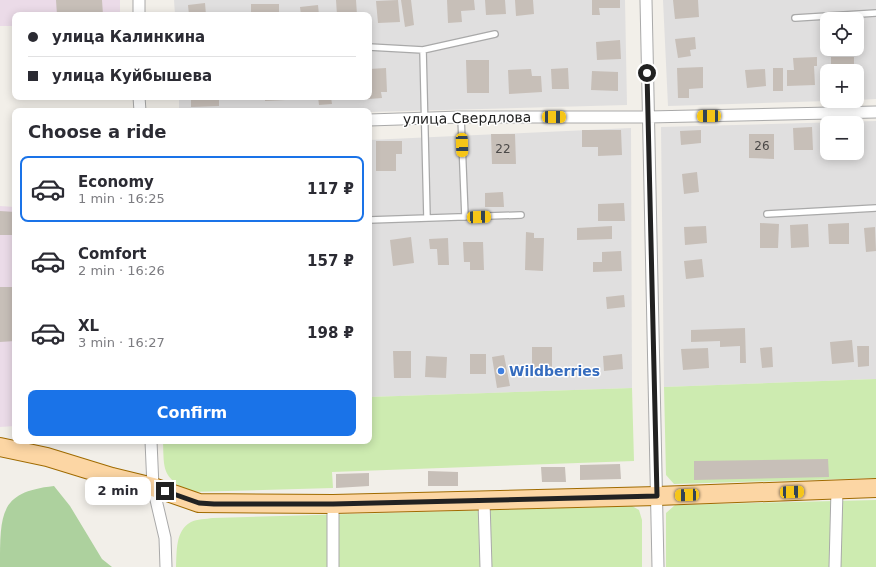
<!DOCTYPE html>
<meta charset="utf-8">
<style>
:root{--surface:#fff;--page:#f2f2f3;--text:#2b2b33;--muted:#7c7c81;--line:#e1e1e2;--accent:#1a73e8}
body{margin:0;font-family:"DejaVu Sans",sans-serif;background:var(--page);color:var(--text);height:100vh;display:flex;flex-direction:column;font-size:15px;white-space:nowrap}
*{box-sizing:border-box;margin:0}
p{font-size:13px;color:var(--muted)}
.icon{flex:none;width:22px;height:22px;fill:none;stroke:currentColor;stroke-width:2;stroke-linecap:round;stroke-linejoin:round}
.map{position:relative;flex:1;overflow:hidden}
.details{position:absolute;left:12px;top:108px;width:360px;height:336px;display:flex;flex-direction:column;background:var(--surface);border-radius:8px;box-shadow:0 2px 10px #0003}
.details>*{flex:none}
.hud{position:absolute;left:12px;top:12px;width:360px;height:88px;border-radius:8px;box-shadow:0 2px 10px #0003;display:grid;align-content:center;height:88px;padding:0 16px;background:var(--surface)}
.tools{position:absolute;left:820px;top:12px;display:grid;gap:8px}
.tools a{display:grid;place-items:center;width:44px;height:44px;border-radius:8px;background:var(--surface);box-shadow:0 2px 10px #0003;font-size:20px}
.end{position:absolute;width:18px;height:18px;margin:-9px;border:5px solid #222;background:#fff;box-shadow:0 0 0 2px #fff}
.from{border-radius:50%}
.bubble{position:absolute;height:28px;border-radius:8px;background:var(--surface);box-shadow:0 2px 10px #0003;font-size:13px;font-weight:800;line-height:28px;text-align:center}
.car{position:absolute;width:12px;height:24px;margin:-12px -6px;border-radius:5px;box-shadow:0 0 3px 1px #0007;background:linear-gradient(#f5c518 24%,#345 0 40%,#f5c518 0 76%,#345 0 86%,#f5c518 0)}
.hud b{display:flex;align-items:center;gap:14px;height:38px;font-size:15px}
.hud b+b{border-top:1px solid var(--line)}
.hud i{width:10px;height:10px;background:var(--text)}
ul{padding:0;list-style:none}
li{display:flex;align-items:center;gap:12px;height:66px;margin:0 8px 6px;padding:0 8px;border:2px solid transparent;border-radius:8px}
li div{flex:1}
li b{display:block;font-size:15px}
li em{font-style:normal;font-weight:800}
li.on{border-color:var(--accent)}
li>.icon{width:36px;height:36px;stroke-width:1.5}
h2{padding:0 16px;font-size:18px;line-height:48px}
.cta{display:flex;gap:8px;margin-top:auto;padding:8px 16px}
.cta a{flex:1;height:46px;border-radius:8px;background:var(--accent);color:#fff;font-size:16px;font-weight:800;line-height:46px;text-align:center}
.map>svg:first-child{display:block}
.residential{fill:#e0dfdf;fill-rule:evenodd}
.industrial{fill:#ebdbe8}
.grass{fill:#cdebb0}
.forest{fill:#add19e}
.building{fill:#c7bfb8}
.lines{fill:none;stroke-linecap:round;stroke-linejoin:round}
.service-casing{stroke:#a9a9a9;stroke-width:8}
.minor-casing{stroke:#a9a9a9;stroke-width:13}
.primary-casing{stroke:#a06b00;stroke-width:20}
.service{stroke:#fff;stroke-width:5.5}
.minor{stroke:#fff;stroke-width:11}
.primary{stroke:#fcd6a4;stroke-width:18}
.route{stroke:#222;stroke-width:5}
.shop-dot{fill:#3f7fe0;stroke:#fff;stroke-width:1.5}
.labels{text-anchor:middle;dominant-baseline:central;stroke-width:3;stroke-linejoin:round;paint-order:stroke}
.number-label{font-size:12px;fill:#4b4948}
.street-label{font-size:14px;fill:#222;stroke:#fff}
.shop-label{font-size:14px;font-weight:bold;fill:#366cbe;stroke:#fff;text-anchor:start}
</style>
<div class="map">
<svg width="876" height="567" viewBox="0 0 876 567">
<rect width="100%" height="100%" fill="#f2efe9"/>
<!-- residential -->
<path class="residential" d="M174 0H625L627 105 369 112 179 111V97H369V15H175Z
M663 0H876V99L857 100V71H827V101L668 106ZM827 19H857V49H827Z
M876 121V379L664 387 661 127ZM827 123H857V153H827Z
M631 128 632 388 369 397V140Z"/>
<!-- industrial -->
<path class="industrial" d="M0 0H120V15H15V26H0Z
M0 206 15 207V426L0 427Z"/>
<!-- grass -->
<path class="grass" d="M876 379V478L674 484 666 475 664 387Z
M632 388 634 461 332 472 333 488 189 492C162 476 164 471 163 441H369V397Z
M876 500V567H666V513L675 505Z
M632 506 639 510 642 520V567H176C177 551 175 531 191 522 197 519 206 519 213 518Z"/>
<!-- forest -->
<path class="forest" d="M54 486 70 506 102 559 112 567H0C0 512 0 492 54 486Z"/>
<!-- building -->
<path class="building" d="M56 0H102L103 15H57Z
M336 0H356L357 15H337Z
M398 0 400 22 378 23 376 1Z
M401 0H411L414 25 405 27Z
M447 0H474L475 10 461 11 462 22 448 23Z
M485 0H505L506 14 486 15Z
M515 0H533L534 14 516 16Z
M592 0H620V8H599L600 15H592Z
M673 0H698L699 17 675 19Z
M205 3 206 15H189L188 5Z
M251 4H279V15H251Z
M318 5 319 15H301L300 7Z
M695 37 696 49 690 50 691 56 678 58 675 39Z
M620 40 621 59 597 60 596 42Z
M817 57V66H814L815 85 787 86V70H794L793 58Z
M831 57H854V71H831Z
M466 60H489V93H467Z
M703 67V88L689 89V98H678L677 68Z
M386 68 387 92H381L382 98 355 100V97H369V69Z
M568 68 569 89H552L551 69Z
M773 68H783V91H773Z
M531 69 532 76H541L542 92 509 94 508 70Z
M765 69 766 86 747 88 745 70Z
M592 71 618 72V91L591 90Z
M191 97H219V106L191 107Z
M265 97H286V100L265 101Z
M318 97H331L332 104 319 105Z
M812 127 813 150H794L793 128Z
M582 130H621L622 155 598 156V147H582Z
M701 130V143L681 145 680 131Z
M491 134H515L516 164H492Z
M749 134H774V159L749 158Z
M376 141H402V154H396V171H376Z
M697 172 699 192 684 194 682 174Z
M503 192 504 207H485V193Z
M624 203 625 221H598V204Z
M0 211 15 212V235H0Z
M760 223 779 224 778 248H760Z
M849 223V244H829L828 224Z
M808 224 809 247 791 248 790 225Z
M612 226V239L577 240V228Z
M706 226 707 243 685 245 684 227Z
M875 227 876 251 866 252 864 228Z
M526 232 534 233V238H544L543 271 525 270Z
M411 237 414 263 393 266 390 240Z
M448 238 449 265H438L437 249H430L429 239Z
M463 242H483L484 270H470V262H464Z
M621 251 622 271 593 272V262H602V252Z
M702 259 704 277 686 279 684 261Z
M0 287H15V341L0 342Z
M624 295 625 307 607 309 606 297Z
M745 328 746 363H740V346L720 347V341L691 342V330Z
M852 340 854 362 832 364 830 342Z
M857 346H869V366L858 367Z
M532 347H552V373H532Z
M772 347 773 367 762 368 760 348Z
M708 348 709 368 683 370 681 349Z
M393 351H411V378H394Z
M470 354H486V374H470Z
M622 354 623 369 604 371 603 356Z
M504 355 510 386 497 388 492 357Z
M426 356 447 357 446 378 425 377Z
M828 459 829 477 694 480V461Z
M620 464 621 479 580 480V465Z
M541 467H565L566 482H542Z
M428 471 458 472V486H428Z
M369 473V486L336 488V474Z"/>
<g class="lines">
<!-- service casing -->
<g class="service-casing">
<path id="service" d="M795 18 876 13
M369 47 423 50 495 34
M423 50 427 218
M461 117 465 217
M767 214 876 208
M369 220 521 215"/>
</g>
<!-- minor casing -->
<g class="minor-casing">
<path id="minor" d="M139 0V15
M646 0 658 567
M139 97 140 111
M369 120 461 117H648L876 112
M151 441 153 487 165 538 166 567
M484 501 486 567
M333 567V504
M835 567 837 490"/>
</g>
<!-- primary casing -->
<g class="primary-casing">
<path id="primary" d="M0 447 47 457 112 477 153 487 199 503 333 504 657 496 876 488"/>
</g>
<!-- service -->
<use href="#service" class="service"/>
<!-- minor -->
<use href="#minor" class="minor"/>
<!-- primary -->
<use href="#primary" class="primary"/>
</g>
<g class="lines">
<!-- route -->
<path class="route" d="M165 491 199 503 214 504H333L657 496 647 73"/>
</g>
<!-- markers -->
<circle class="shop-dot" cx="501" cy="371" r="4"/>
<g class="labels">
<!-- number labels -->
<g class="number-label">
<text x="762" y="146">26</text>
<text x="503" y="149">22</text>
</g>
<!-- street labels -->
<g class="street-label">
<text transform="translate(467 118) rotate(-1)">улица Свердлова</text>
</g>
<!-- shop labels -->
<g class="shop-label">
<text x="509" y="371">Wildberries</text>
</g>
</g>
</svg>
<div class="tools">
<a><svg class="icon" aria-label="locate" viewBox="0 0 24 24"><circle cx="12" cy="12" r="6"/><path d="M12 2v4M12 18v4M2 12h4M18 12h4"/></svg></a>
<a>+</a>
<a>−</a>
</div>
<i class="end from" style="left:647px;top:73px"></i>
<i class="end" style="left:165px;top:491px"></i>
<div class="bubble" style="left:85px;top:477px;width:66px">2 min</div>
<i class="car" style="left:709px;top:116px;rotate:269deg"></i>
<i class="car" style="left:554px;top:117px;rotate:90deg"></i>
<i class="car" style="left:462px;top:145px;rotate:178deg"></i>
<i class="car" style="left:479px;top:217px;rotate:88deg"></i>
<i class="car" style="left:792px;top:492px;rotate:88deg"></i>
<i class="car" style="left:687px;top:495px;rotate:268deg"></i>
<div class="hud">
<b><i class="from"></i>улица Калинкина</b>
<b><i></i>улица Куйбышева</b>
</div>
<section class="details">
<h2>Choose a ride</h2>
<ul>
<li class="on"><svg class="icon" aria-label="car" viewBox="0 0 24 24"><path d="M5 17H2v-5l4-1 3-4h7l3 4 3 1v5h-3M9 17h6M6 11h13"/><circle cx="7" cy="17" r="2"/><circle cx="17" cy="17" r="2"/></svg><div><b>Economy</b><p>1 min · 16:25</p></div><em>117 ₽</em></li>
<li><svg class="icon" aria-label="car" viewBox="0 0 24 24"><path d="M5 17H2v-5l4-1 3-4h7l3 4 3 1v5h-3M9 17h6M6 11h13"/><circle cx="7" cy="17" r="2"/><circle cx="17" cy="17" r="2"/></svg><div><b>Comfort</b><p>2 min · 16:26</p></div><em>157 ₽</em></li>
<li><svg class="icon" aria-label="car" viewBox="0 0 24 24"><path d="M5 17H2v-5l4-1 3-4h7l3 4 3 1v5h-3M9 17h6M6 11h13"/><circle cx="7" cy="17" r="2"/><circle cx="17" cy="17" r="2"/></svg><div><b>XL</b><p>3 min · 16:27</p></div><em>198 ₽</em></li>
</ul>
<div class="cta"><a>Confirm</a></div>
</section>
</div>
